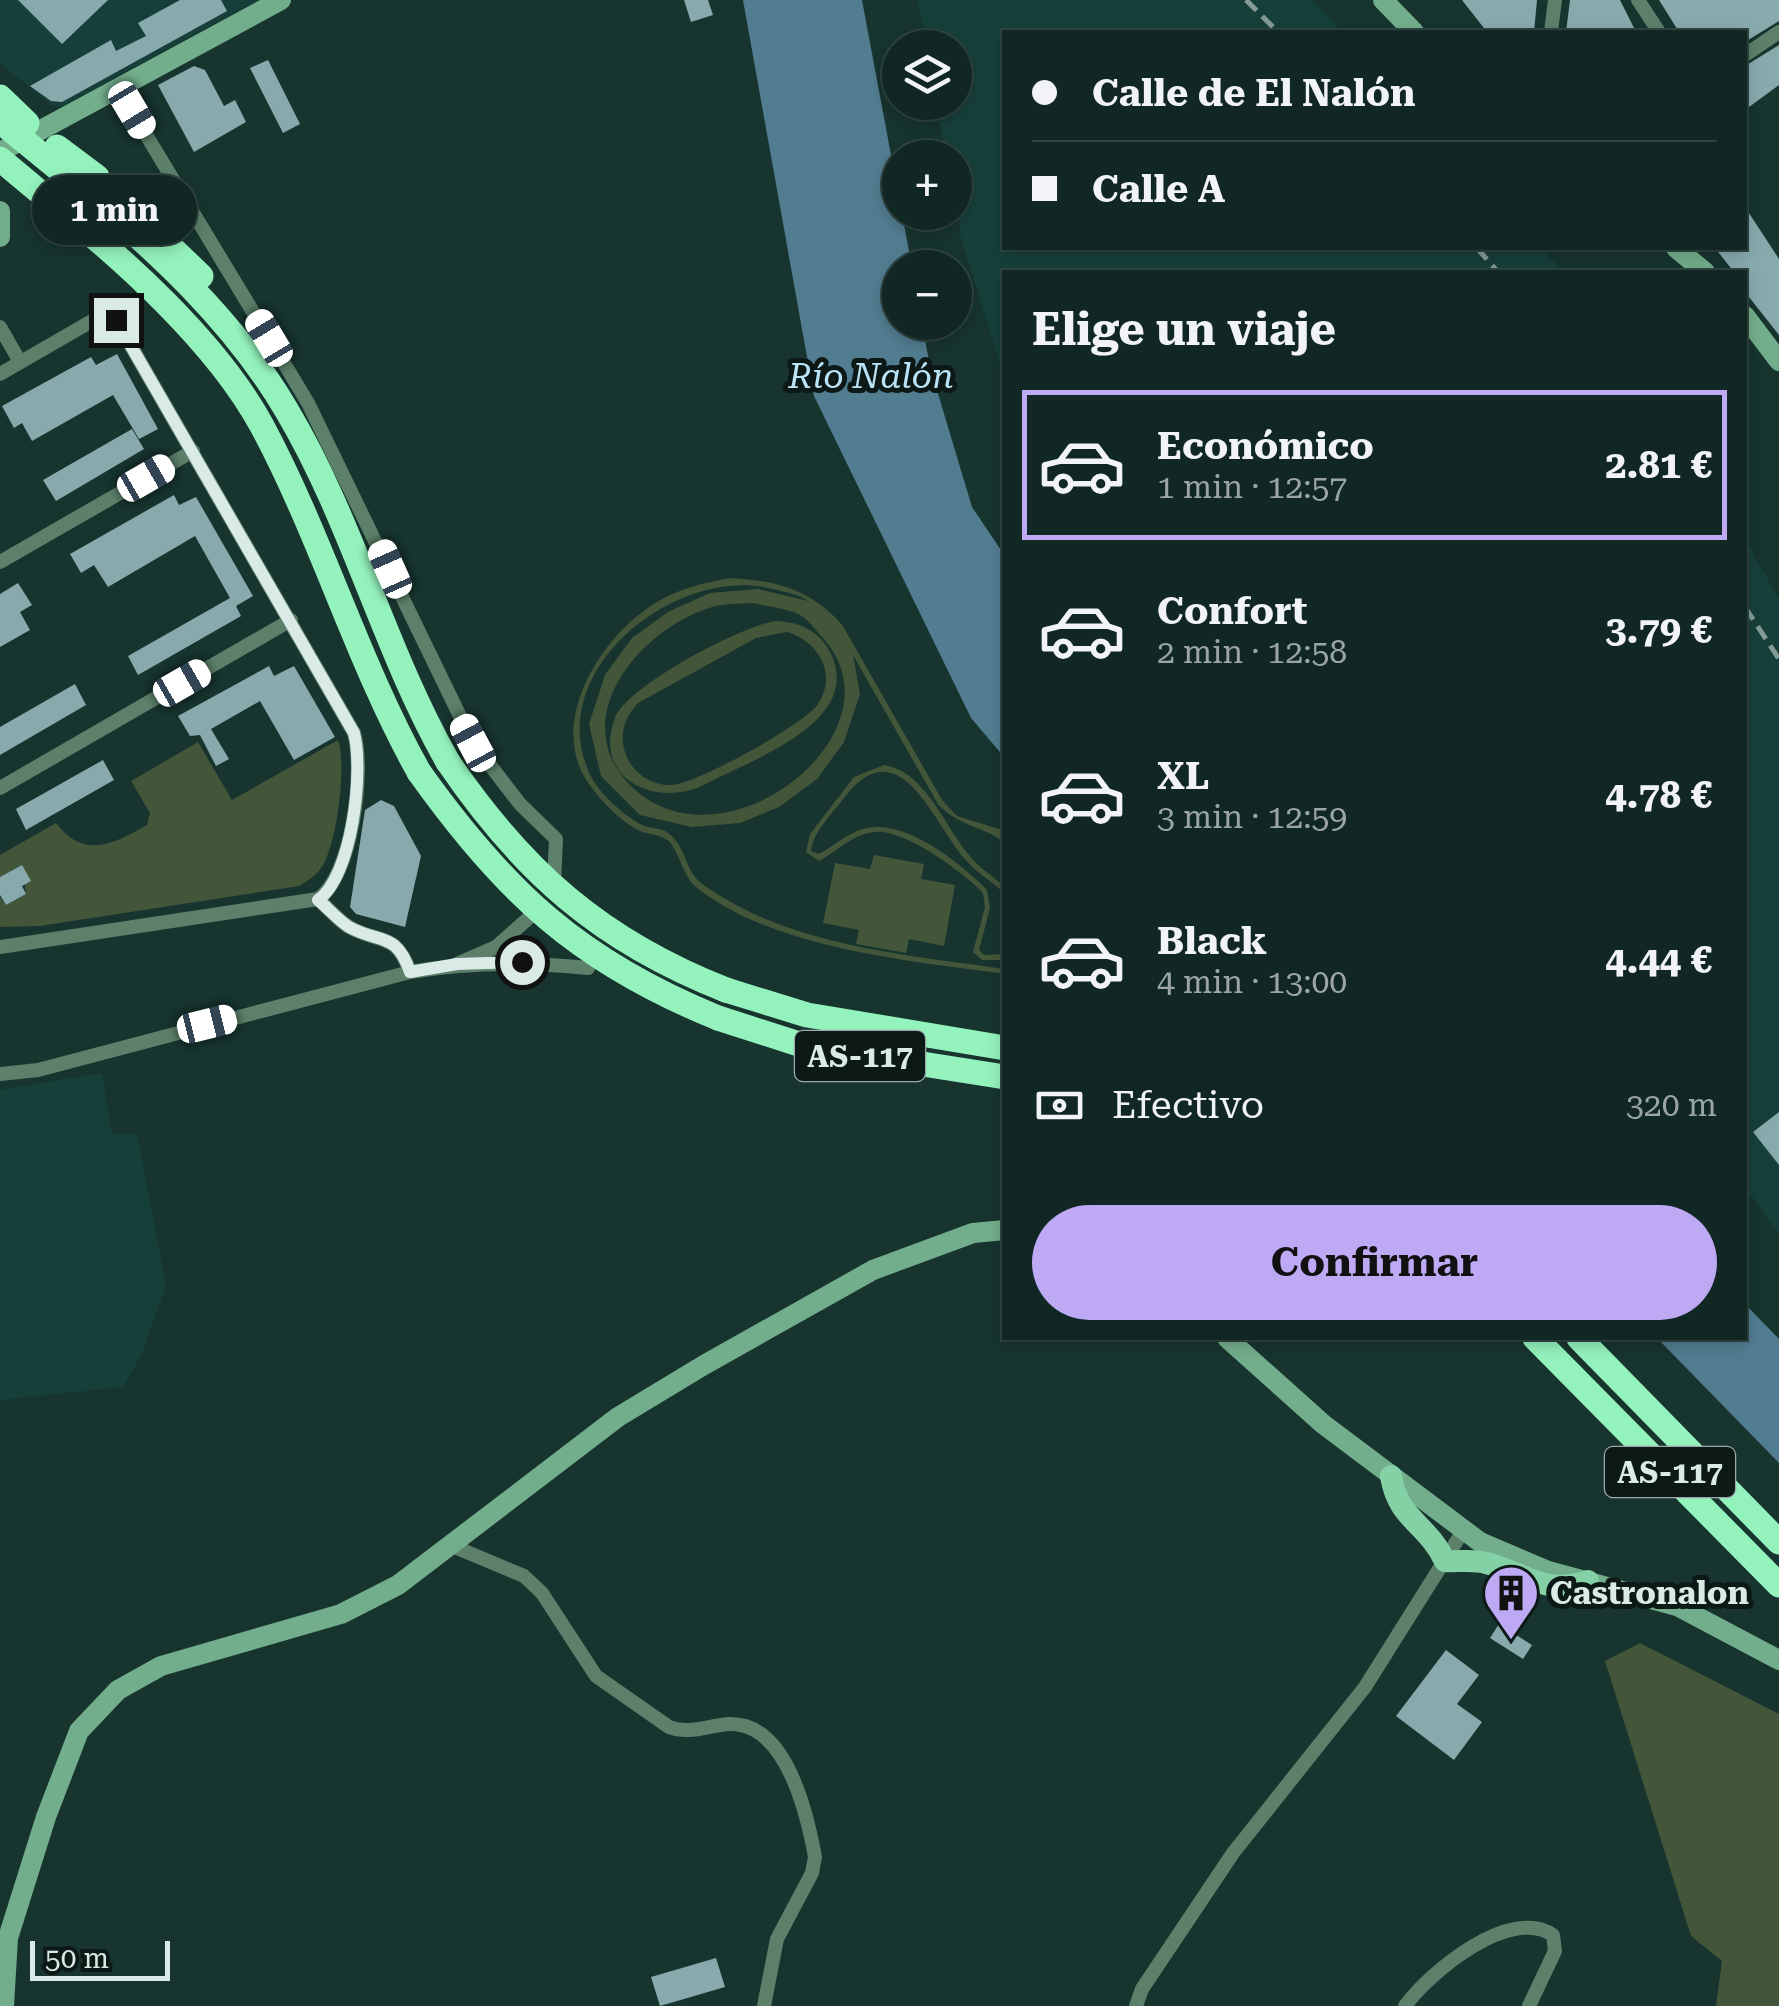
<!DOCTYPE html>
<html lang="es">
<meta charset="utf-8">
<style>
:root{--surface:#112723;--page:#1e3330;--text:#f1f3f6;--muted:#9ca5a6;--line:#304441;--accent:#bea9f4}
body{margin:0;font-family:"Roboto Serif",serif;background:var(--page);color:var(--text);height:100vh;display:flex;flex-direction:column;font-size:38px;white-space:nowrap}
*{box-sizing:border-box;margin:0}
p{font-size:32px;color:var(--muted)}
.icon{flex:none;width:55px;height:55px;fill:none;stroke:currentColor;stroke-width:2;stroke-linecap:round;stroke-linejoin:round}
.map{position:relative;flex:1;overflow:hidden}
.sheet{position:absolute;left:1002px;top:270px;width:745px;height:1070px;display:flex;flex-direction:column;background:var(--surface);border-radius:0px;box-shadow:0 5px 15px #0003,0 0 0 2px var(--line)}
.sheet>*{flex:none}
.guide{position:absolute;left:1002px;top:30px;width:745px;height:220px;border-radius:0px;box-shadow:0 5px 15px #0003,0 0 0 2px var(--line);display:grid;align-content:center;height:220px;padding:0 30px;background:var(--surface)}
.buttons{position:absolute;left:882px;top:30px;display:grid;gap:20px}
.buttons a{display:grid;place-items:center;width:90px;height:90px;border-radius:50%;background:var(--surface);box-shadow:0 5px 15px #0003,0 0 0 2px var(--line);font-size:50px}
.scale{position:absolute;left:30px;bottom:25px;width:140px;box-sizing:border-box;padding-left:10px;border:5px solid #d9eae7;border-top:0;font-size:28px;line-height:35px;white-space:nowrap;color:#d9eae7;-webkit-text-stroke:8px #0d1917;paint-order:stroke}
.end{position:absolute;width:45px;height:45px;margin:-22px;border:12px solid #d9eae7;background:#111;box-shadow:0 0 0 5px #111}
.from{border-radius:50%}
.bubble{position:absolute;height:70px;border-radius:35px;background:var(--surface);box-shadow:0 5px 15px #0003,0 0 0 2px var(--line);font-size:32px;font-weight:700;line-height:70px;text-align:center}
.car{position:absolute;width:30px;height:60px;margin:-30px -15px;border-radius:12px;box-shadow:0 0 8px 2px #0007;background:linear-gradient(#fff 24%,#345 0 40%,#fff 0 76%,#345 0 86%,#fff 0)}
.guide b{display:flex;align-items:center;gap:35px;height:95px;font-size:38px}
.guide b+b{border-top:2px solid var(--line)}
.guide i{width:25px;height:25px;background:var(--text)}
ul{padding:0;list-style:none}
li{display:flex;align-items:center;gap:30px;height:150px;margin:0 20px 15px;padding:0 10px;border:5px solid transparent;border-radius:0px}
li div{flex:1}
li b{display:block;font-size:38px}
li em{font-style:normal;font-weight:700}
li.selected{border-color:var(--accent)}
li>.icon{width:90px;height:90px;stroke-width:1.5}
h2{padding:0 30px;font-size:45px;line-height:120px}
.pay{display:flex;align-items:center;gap:25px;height:110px;padding:0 30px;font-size:38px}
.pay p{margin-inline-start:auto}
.cta{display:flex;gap:20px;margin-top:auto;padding:20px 30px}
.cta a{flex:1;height:115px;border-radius:60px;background:var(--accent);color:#111;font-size:40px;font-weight:700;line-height:115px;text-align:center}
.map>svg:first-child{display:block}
.built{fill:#173f3a}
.green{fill:#44563a;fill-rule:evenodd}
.water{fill:#527d90}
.building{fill:#88aaad}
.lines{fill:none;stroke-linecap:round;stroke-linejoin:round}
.street{stroke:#5c806a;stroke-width:14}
.secondary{stroke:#73ae8c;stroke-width:20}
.primary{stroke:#85d1a6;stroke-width:22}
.highway{stroke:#94f2bd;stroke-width:25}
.rail{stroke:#839a96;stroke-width:5;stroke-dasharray:15 8;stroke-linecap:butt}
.highway-bridge{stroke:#94f2bd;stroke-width:25}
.route{stroke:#d9eae7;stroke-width:12}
.labels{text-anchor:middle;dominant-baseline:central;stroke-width:10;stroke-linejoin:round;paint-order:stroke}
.shield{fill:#0d1917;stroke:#9caba9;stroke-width:2.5}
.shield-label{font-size:30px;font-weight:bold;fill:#d9eae7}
.poi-label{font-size:32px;font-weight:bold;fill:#d9eae7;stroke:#0d1917;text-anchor:start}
.water-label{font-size:35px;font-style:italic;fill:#b9e3f7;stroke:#0d1917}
</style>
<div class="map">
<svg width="1779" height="2006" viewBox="0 0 1779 2006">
<rect width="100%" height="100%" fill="#17342f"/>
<!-- built -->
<path class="built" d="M0 0H258L63 106 51 105 0 63Z
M918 0H1312L1343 32H1005V248H1541L1564 272H1005V381L960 234 955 158 946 157 936 103 955 102V48L926 47Z
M1745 539 1779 599V1233L1745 1188Z
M102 1073 112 1135 137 1133 166 1286 141 1356 123 1387 0 1400V1090Z"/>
<!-- green -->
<path class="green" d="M731 578C778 581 812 590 843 626L942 800 957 816 1002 830 1005 845C993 828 959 828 938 804L853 655 860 694 844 742 817 779 779 807 740 823 692 827 640 815 601 776 589 724 605 675 632 638 668 612 710 593 758 589 808 601C799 594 785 592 773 589 679 564 545 667 588 770 596 791 621 813 640 824 649 829 660 827 668 833 686 846 685 871 701 883 787 946 903 954 1005 969V974C910 961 773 949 696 887 683 876 680 854 669 841 659 834 650 835 640 831 619 821 597 797 585 778 551 720 598 644 645 610 670 591 701 583 731 578ZM754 603C768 607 786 608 798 614 807 618 814 628 820 635 912 728 724 878 631 786 565 720 638 631 709 608 723 603 740 604 754 603Z
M776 621C800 622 820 631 831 654 863 722 753 759 708 783 659 810 591 780 615 718 627 686 741 626 776 621ZM787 632C818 641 838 674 818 704 805 724 696 784 672 785 651 786 631 772 625 752 619 733 625 717 638 703L756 638Z
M338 740C347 765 337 841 323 865 317 875 309 880 299 886L40 926 0 927V897L6 905 26 894 22 865 0 877V855L56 823C84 860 113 844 147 825L150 813 131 781 198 742 232 800Z
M884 765C925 771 945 827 969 855 979 868 993 876 1005 887V894C992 881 976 873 964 858 931 818 898 727 844 798 832 814 813 832 811 851L819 854C838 844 853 827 876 827 913 825 963 865 987 890L990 908 979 950 984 955 1005 954V960H982L973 952 985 907 983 893C963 872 904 829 875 832 852 834 838 851 819 861L806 852 810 834 854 777Z
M874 855 924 864 921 879 955 885 944 946 909 939 906 953 856 944 859 930 823 923 835 863 870 869Z
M1640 1643 1779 1714V2006H1716L1722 1961 1691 1936 1605 1661Z"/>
<!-- water -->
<path class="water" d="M743 0H862L912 267 900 268V322L922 323 930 367 972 507 1005 556V758L971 718 814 396Z
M1745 1304 1779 1339V1463L1657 1338H1745Z"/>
<!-- building -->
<path class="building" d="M18 0H108L62 44Z
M180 0H221L227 11 62 102 51 101 30 86 111 40 116 51 146 36 138 23Z
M684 0H708L713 15 691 22Z
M1462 0H1537L1534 32H1487Z
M1570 0H1620L1636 32H1566Z
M1659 0H1779V21L1745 42V32H1679Z
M1779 45V85L1745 110V66Z
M268 60 300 124 283 133 250 68Z
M194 66 205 70 224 106 235 100 246 122 194 152 158 85Z
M1745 207 1779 259V335L1745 292V272H1734L1715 248H1745Z
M117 354 158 429 139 439 113 395 32 441 22 423 14 428 2 406 91 357 96 365Z
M132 429 144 449 56 501 43 480Z
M174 495 179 505 196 497 253 596 236 606 241 616 138 675 128 656 230 598 195 536 108 587 94 565 81 573 70 554Z
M18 583 32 605 20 612 30 630 0 647V594Z
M269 666 274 676 294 666 335 737 294 760 260 701 211 729 229 759 216 766 200 735 190 736 178 716Z
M75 684 86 705 0 755V727Z
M103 760 114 780 26 830 16 809Z
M381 800 394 806 421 856 405 927 356 914 350 907 365 810Z
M22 865 31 881 22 886 26 894 6 905 0 895V877Z
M1779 1112V1165L1753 1132Z
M1499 1624 1532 1645 1523 1659 1490 1638Z
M1446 1650 1479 1675 1457 1704 1482 1722 1454 1760 1396 1716Z
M716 1958 725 1987 660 2006 651 1977Z"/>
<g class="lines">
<!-- street -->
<path class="street" d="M1638 0 1659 32
M1551 32 1555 0
M1745 55 1779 32
M119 90 308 403 473 743 520 804 556 839 554 885
M0 327 20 362
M0 374 97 318 116 320 354 733C365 771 352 876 318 899L0 947
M0 562 193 451
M0 788 291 620
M318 899C328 908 338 920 349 927 379 944 396 931 410 972
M457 964 496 947 542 906
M0 1074 38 1070 410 972C471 962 527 962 588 968
M450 1545 524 1576 542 1593 596 1676 669 1727C689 1735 709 1725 730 1724 786 1723 807 1813 815 1857L812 1873 777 1939 764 2006
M1136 2006 1142 1989 1233 1853 1365 1687 1463 1531
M1405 2006C1431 1971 1510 1906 1553 1935L1555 1951 1529 2006"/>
<!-- secondary -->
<path class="secondary" d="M1383 0 1414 32
M0 152 281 0
M0 211V237
M1676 248 1705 272
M1745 316 1779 361
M1227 1338 1323 1424 1480 1542 1548 1571 1677 1606 1779 1660
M4 2006 8 1938 46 1817 79 1731 118 1690 161 1666 341 1614 398 1585 618 1417 704 1365 873 1270 973 1233 1005 1230"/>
<!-- primary -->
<path class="primary" d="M1391 1476C1398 1520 1427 1523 1445 1561 1458 1562 1474 1559 1486 1563 1527 1573 1543 1596 1588 1581"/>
<!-- highway -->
<path class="highway" d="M0 97 27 123
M77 184C155 248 235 322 287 411 353 522 384 650 448 762
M107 186 201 276
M49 200C123 258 217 343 262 426 322 538 357 661 419 772
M726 990 807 1015 1005 1048
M718 1018 802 1045 1005 1077
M1535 1338 1779 1585
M1579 1338 1779 1542"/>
<!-- rail -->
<path class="rail" d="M1246 0 1278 32
M1477 248 1498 272
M1745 607 1779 659"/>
<!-- highway-bridge -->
<path class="highway-bridge" d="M0 121 77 184
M57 147 97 177
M0 159 49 200
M448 762C523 872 601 941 726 990
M419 772C505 893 580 962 718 1018"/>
</g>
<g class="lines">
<!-- route -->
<path class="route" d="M116 320 354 733C364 771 352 877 318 900 328 908 338 920 349 927 380 944 396 931 410 972L457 964 522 962"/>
</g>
<!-- icons -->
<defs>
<g id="building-pin" transform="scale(2.875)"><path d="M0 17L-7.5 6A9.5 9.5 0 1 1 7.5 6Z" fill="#bea9f4" stroke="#0d1917"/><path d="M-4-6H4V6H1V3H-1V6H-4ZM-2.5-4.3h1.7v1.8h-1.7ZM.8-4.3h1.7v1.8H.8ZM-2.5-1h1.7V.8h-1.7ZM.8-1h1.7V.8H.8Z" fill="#111"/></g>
</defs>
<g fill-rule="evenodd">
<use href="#building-pin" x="1511" y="1593"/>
</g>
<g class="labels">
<!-- shield labels -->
<g class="shield">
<rect x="795" y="1031" width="130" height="50" rx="8"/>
<rect x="1605" y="1447" width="130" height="50" rx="8"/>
</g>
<g class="shield-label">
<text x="860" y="1056">AS-117</text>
<text x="1670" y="1472">AS-117</text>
</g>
<!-- poi labels -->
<g class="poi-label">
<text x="1550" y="1593">Castronalon</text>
</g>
<!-- water labels -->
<g class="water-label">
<text x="871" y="376">Río Nalón</text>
</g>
</g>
</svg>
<div class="buttons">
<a><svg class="icon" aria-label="layers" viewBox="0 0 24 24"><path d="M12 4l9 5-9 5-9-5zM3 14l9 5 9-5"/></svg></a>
<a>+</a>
<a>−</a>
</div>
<div class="scale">50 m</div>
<i class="end from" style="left:522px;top:962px"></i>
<i class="end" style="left:116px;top:320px"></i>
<div class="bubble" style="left:32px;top:175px;width:165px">1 min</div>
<i class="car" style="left:132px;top:110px;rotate:149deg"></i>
<i class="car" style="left:269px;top:338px;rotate:329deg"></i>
<i class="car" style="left:146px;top:478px;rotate:60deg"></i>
<i class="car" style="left:390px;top:569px;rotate:336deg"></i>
<i class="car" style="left:182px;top:683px;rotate:60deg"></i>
<i class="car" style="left:473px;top:743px;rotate:332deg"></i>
<i class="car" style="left:207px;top:1024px;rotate:76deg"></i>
<div class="guide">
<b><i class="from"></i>Calle de El Nalón</b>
<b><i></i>Calle A</b>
</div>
<section class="sheet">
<h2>Elige un viaje</h2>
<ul>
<li class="selected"><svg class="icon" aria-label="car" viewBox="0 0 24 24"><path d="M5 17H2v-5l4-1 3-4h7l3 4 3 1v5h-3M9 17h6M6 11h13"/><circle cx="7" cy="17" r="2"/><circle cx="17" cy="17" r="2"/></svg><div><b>Económico</b><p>1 min · 12:57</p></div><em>2.81 €</em></li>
<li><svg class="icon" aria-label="car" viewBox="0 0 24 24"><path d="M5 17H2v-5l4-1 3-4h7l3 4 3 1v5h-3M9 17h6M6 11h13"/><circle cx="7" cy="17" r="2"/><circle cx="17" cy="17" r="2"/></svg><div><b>Confort</b><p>2 min · 12:58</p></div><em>3.79 €</em></li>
<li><svg class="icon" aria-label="car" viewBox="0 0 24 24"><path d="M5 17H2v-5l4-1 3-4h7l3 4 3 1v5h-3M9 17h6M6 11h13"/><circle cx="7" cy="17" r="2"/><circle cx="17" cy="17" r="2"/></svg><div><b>XL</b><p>3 min · 12:59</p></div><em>4.78 €</em></li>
<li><svg class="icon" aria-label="car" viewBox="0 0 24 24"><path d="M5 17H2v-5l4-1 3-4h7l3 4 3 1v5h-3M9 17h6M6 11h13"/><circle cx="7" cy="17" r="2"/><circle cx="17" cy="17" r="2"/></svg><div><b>Black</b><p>4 min · 13:00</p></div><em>4.44 €</em></li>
</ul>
<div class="pay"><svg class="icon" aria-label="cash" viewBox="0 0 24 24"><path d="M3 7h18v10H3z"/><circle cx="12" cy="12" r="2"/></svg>Efectivo<p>320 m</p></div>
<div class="cta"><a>Confirmar</a></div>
</section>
</div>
